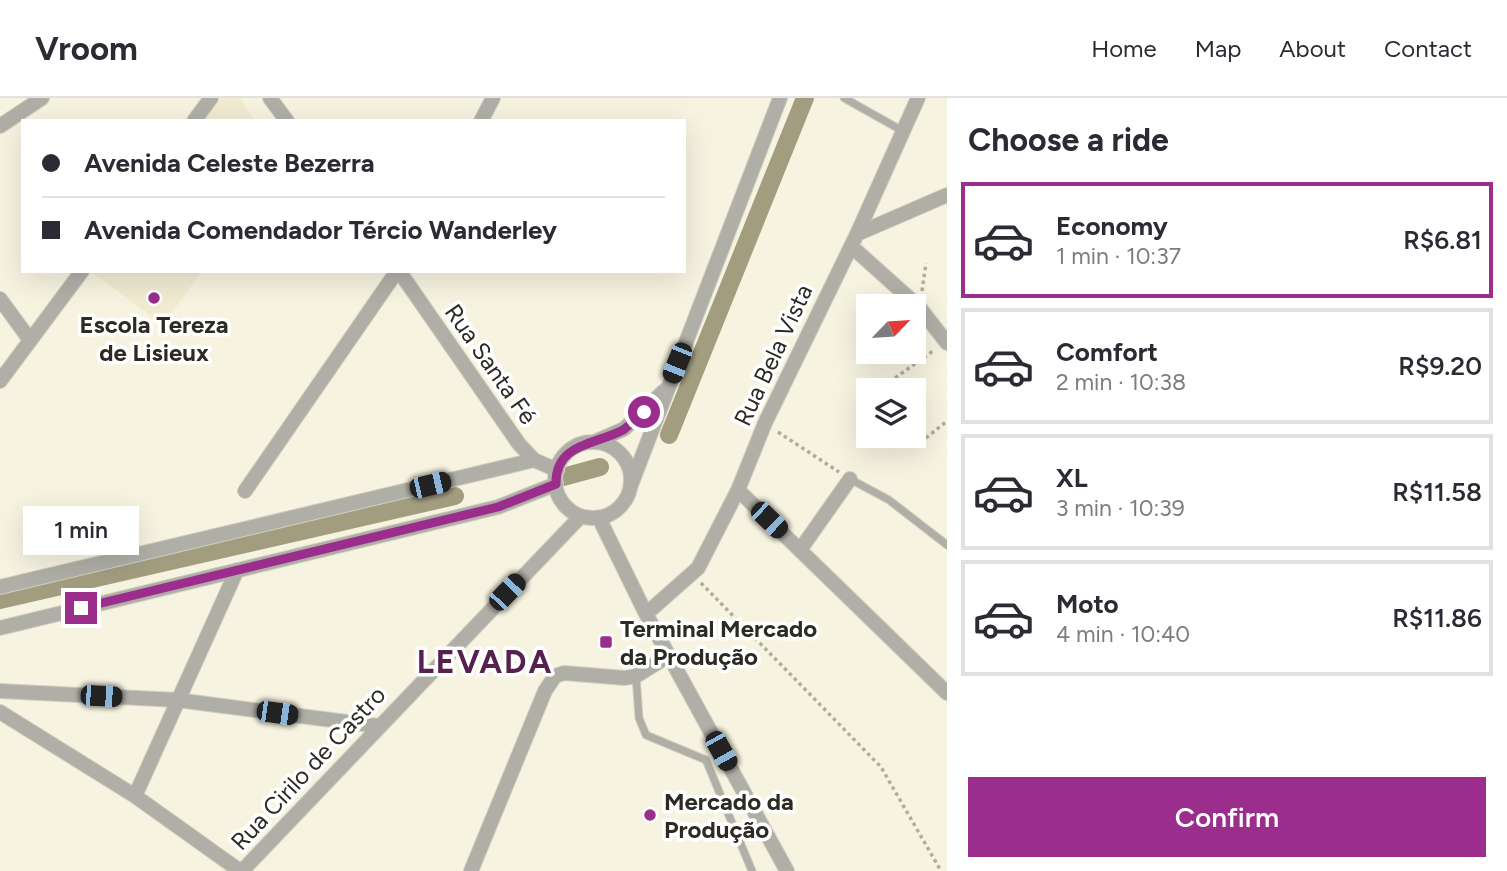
<!DOCTYPE html>
<meta charset="utf-8">
<style>
:root{--surface:#fff;--page:#f2f2f3;--text:#2b2b33;--muted:#7c7c81;--line:#e1e1e2;--accent:#9b2d8d}
body{margin:0;font-family:Figtree,sans-serif;background:var(--page);color:var(--text);height:100vh;display:flex;flex-direction:column;font-size:26px;white-space:nowrap}
*{box-sizing:border-box;margin:0}
p{font-size:23px;color:var(--muted)}
.icon{flex:none;width:38px;height:38px;fill:none;stroke:currentColor;stroke-width:2;stroke-linecap:round;stroke-linejoin:round}
.map{position:relative;flex:1;overflow:hidden}
.side{display:flex;flex-direction:column;background:var(--surface);width:560px}
.side>*{flex:none}
.banner{position:absolute;left:21px;top:21px;width:665px;height:154px;border-radius:0px;box-shadow:0 7px 28px #0002;display:grid;align-content:center;height:154px;padding:0 21px;background:var(--surface)}
.needle{width:46px;rotate:65deg}
.fabs{position:absolute;left:856px;top:196px;display:grid;gap:14px}
.fabs a{display:grid;place-items:center;width:70px;height:70px;border-radius:0px;background:var(--surface);box-shadow:0 7px 28px #0002;font-size:35px}
.end{position:absolute;width:32px;height:32px;margin:-16px;border:9px solid #9b2d8d;background:#fff;box-shadow:0 0 0 4px #fff}
.from{border-radius:50%}
.bubble{position:absolute;height:49px;border-radius:0px;background:var(--surface);box-shadow:0 7px 28px #0002;font-size:23px;font-weight:600;line-height:49px;text-align:center}
.car{position:absolute;width:21px;height:42px;margin:-21px -10px;border-radius:9px;box-shadow:0 0 5px 2px #0007;background:linear-gradient(#222 24%,#8ab4d8 0 40%,#222 0 76%,#8ab4d8 0 86%,#222 0)}
.banner b{display:flex;align-items:center;gap:24px;height:66px;font-size:26px}
.banner b+b{border-top:2px solid var(--line)}
.banner i{width:18px;height:18px;background:var(--text)}
ul{padding:0;list-style:none}
li{display:flex;align-items:center;gap:21px;height:116px;margin:0 14px 10px;padding:0 7px;border:4px solid var(--line);border-radius:0px}
li div{flex:1}
li b{display:block;font-size:26px}
li em{font-style:normal;font-weight:600}
li.selected{border-color:var(--accent)}
li>.icon{width:63px;height:63px;stroke-width:1.5}
h2{padding:0 21px;font-size:32px;line-height:84px}
.cta{display:flex;gap:14px;margin-top:auto;padding:14px 21px}
.cta a{flex:1;height:80px;border-radius:0px;background:var(--accent);color:#fff;font-size:28px;font-weight:600;line-height:80px;text-align:center}
header{display:flex;align-items:center;gap:42px;box-sizing:border-box;height:98px;padding:0 35px;background:var(--surface);border-bottom:2px solid var(--line)}
header strong{font-size:33px}
nav{display:flex;gap:38px;margin-inline-start:auto;font-size:24px}
main{display:flex;flex:1;min-height:0}
.map>svg:first-child{display:block}
.built{fill:#f0ebd1}
.lines{fill:none;stroke-linecap:round;stroke-linejoin:round}
.canal{stroke:#a39d80;stroke-width:18}
.service-casing{stroke:#d2cfbf;stroke-width:9}
.minor-casing{stroke:#d2cfbf;stroke-width:16}
.path{stroke:#b0ad9f;stroke-width:3.5;stroke-dasharray:3.5 3.5;stroke-linecap:butt}
.service{stroke:#b0afa7;stroke-width:7}
.minor{stroke:#b0afa7;stroke-width:14}
.route{stroke:#9b2d8d;stroke-width:9}
.poi-dot{fill:#9b2d8d;stroke:#fff;stroke-width:2.5}
.labels{text-anchor:middle;dominant-baseline:central;stroke-width:7;stroke-linejoin:round;paint-order:stroke}
.poi-label{font-size:24px;font-weight:bold;fill:#2b2a23;stroke:#fff;text-anchor:start}
.street-label{font-size:24px;fill:#2b2a23;stroke:#fff}
.district-label{font-size:32px;font-weight:bold;letter-spacing:2px;fill:#56214f;stroke:#fff}
</style>
<header>
<strong>Vroom</strong>
<nav><a>Home</a><a>Map</a><a>About</a><a>Contact</a></nav>
</header>
<main>
<div class="map">
<svg width="947" height="773" viewBox="0 0 947 773">
<rect width="100%" height="100%" fill="#f7f3e1"/>
<!-- built -->
<path class="built" d="M220 0H240L255 23H201Z
M90 173H202L163 227Z"/>
<g class="lines">
<!-- canal -->
<path class="canal" d="M669 337 805 0
M563 379 600 369
M0 502 455 398"/>
<!-- service casing -->
<g class="service-casing">
<path id="service" d="M844 0 901 32
M850 381 889 402 947 447
M636 578 639 620 646 637 706 662 752 773"/>
</g>
<!-- minor casing -->
<g class="minor-casing">
<path id="minor" d="M270 0 287 23
M194 23 211 0
M481 23 493 0
M0 28 42 0
M857 136 947 97
M851 148 919 209 947 245
M399 173 519 346 534 362 557 372
M0 201 30 242
M0 283 82 173
M594 344 624 331 664 293
M555 382a38 38 0 1 1 76 0a38 38 0 1 1-76 0Z
M631 387 780 0
M738 392 947 595
M245 393 397 173
M599 420 646 516 787 773
M800 452 850 381
M0 489 534 362
M646 516 698 470 738 392 765 325 857 136 918 0
M0 530 498 409 556 386
M0 593 177 602 378 628
M0 614 135 698 240 773
M135 698 237 472
M242 773 581 418
M471 773 545 593 555 578 564 575 625 580 636 578 668 558"/>
</g>
<!-- path -->
<path class="path" d="M922 193 926 165
M878 292 933 253
M778 334 839 374
M926 340 947 323
M701 485 881 669 941 773"/>
<!-- service -->
<use href="#service" class="service"/>
<!-- minor -->
<use href="#minor" class="minor"/>
</g>
<g class="lines">
<!-- route -->
<path class="route" d="M81 510 498 409 556 386C555 345 595 347 623 332 630 327 637 320 644 314"/>
</g>
<!-- markers -->
<g class="poi-dot">
<circle cx="154" cy="200" r="7"/>
<rect x="599" y="537" width="14" height="14" rx="3.5"/>
<circle cx="650" cy="717" r="7"/>
</g>
<g class="labels">
<!-- poi labels -->
<g class="poi-label">
<text x="154" y="226" text-anchor="middle">Escola Tereza<tspan x="154" dy="28">de Lisieux</tspan></text>
<text x="620" y="530">Terminal Mercado<tspan x="620" dy="28">da Produção</tspan></text>
<text x="664" y="703">Mercado da<tspan x="664" dy="28">Produção</tspan></text>
</g>
<!-- street labels -->
<g class="street-label">
<text transform="translate(773 257) rotate(-65)">Rua Bela Vista</text>
<text transform="translate(491 266) rotate(55)">Rua Santa Fé</text>
<text transform="translate(308 670) rotate(-47)">Rua Cirilo de Castro</text>
</g>
<!-- district labels -->
<g class="district-label">
<text x="485" y="564">LEVADA</text>
</g>
</g>
</svg>
<div class="fabs">
<a><svg class="needle" viewBox="-14 -14 28 28"><path d="M0-13l5 13h-10z" fill="#e53935"/><path d="M0 13l5-13h-10z" fill="#7c7c81"/></svg></a>
<a><svg class="icon" aria-label="layers" viewBox="0 0 24 24"><path d="M12 4l9 5-9 5-9-5zM3 14l9 5 9-5"/></svg></a>
</div>
<i class="end from" style="left:644px;top:314px"></i>
<i class="end" style="left:81px;top:510px"></i>
<div class="bubble" style="left:23px;top:408px;width:116px">1 min</div>
<i class="car" style="left:677px;top:265px;rotate:202deg"></i>
<i class="car" style="left:430px;top:387px;rotate:77deg"></i>
<i class="car" style="left:769px;top:422px;rotate:134deg"></i>
<i class="car" style="left:507px;top:494px;rotate:44deg"></i>
<i class="car" style="left:101px;top:598px;rotate:93deg"></i>
<i class="car" style="left:277px;top:615px;rotate:98deg"></i>
<i class="car" style="left:721px;top:653px;rotate:151deg"></i>
<div class="banner">
<b><i class="from"></i>Avenida Celeste Bezerra</b>
<b><i></i>Avenida Comendador Tércio Wanderley</b>
</div>
</div>
<section class="side">
<h2>Choose a ride</h2>
<ul>
<li class="selected"><svg class="icon" aria-label="car" viewBox="0 0 24 24"><path d="M5 17H2v-5l4-1 3-4h7l3 4 3 1v5h-3M9 17h6M6 11h13"/><circle cx="7" cy="17" r="2"/><circle cx="17" cy="17" r="2"/></svg><div><b>Economy</b><p>1 min · 10:37</p></div><em>R$6.81</em></li>
<li><svg class="icon" aria-label="car" viewBox="0 0 24 24"><path d="M5 17H2v-5l4-1 3-4h7l3 4 3 1v5h-3M9 17h6M6 11h13"/><circle cx="7" cy="17" r="2"/><circle cx="17" cy="17" r="2"/></svg><div><b>Comfort</b><p>2 min · 10:38</p></div><em>R$9.20</em></li>
<li><svg class="icon" aria-label="car" viewBox="0 0 24 24"><path d="M5 17H2v-5l4-1 3-4h7l3 4 3 1v5h-3M9 17h6M6 11h13"/><circle cx="7" cy="17" r="2"/><circle cx="17" cy="17" r="2"/></svg><div><b>XL</b><p>3 min · 10:39</p></div><em>R$11.58</em></li>
<li><svg class="icon" aria-label="car" viewBox="0 0 24 24"><path d="M5 17H2v-5l4-1 3-4h7l3 4 3 1v5h-3M9 17h6M6 11h13"/><circle cx="7" cy="17" r="2"/><circle cx="17" cy="17" r="2"/></svg><div><b>Moto</b><p>4 min · 10:40</p></div><em>R$11.86</em></li>
</ul>
<div class="cta"><a>Confirm</a></div>
</section>
</main>
